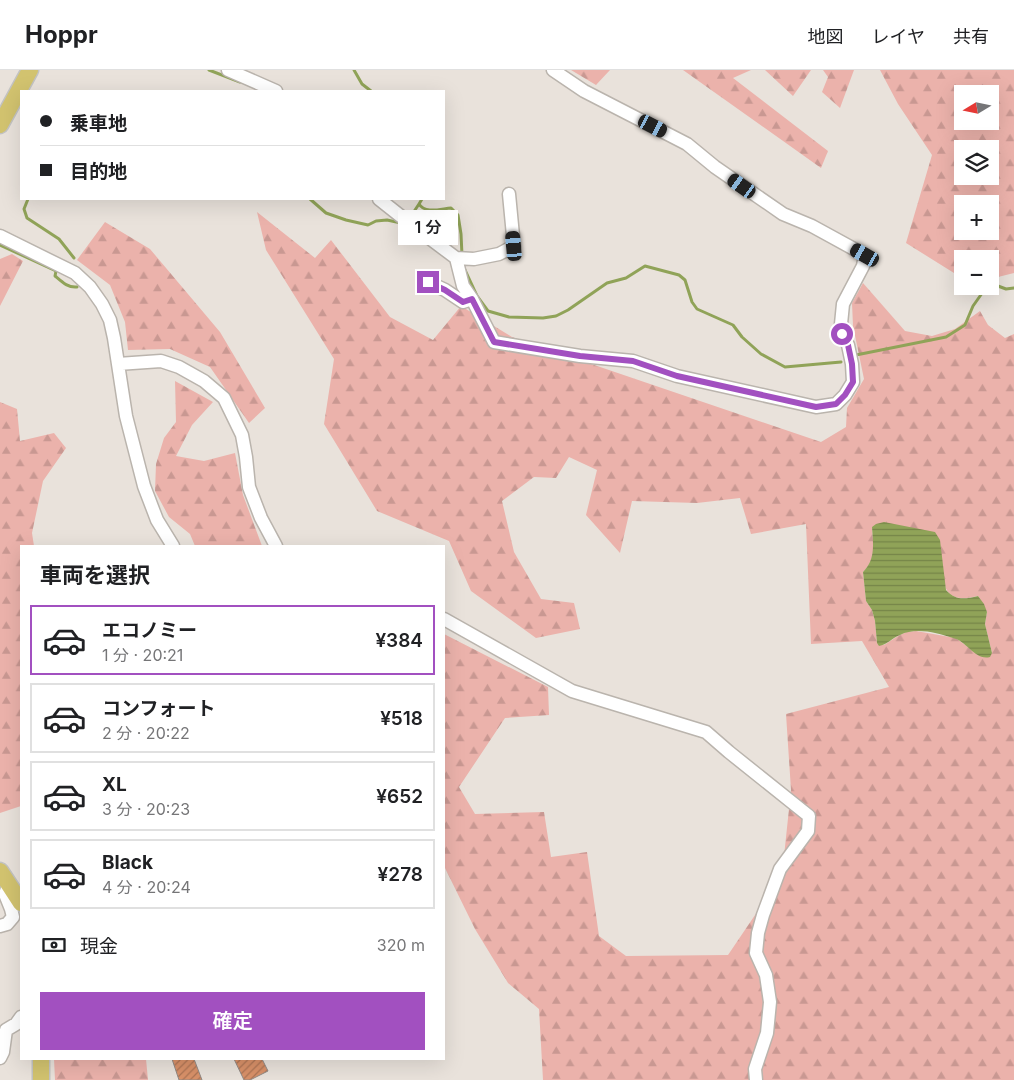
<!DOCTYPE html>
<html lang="ja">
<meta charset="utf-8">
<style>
:root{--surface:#fff;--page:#f2f2f2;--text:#202124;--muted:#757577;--line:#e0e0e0;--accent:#a250c0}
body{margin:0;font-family:Inter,"Noto Sans JP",sans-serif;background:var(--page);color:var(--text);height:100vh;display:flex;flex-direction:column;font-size:19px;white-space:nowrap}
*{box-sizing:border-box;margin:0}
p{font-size:16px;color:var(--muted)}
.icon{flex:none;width:28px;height:28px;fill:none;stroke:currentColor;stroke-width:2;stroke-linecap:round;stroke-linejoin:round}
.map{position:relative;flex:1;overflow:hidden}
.side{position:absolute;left:20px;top:475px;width:425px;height:515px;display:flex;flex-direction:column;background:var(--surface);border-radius:0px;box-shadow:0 5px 20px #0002}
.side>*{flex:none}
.banner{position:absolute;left:20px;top:20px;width:425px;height:110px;border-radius:0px;box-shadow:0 5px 20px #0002;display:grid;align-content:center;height:110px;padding:0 20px;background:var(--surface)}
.needle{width:32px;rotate:260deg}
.tools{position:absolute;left:954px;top:15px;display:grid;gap:10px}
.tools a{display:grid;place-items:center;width:45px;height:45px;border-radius:0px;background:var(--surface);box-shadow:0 5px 20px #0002;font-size:25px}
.end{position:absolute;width:22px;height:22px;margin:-11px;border:6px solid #a250c0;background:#fff;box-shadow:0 0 0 2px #fff}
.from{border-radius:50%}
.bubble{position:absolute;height:35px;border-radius:0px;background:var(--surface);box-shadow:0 5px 20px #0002;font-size:16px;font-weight:600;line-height:35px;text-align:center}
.car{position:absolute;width:15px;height:30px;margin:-15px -8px;border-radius:6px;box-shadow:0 0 4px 1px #0007;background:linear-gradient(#222 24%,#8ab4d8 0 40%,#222 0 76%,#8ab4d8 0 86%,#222 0)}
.banner b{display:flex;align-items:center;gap:18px;height:48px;font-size:19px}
.banner b+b{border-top:1px solid var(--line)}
.banner i{width:12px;height:12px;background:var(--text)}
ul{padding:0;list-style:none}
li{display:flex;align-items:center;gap:15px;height:70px;margin:0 10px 8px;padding:0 10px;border:2px solid var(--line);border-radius:0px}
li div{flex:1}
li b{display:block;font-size:19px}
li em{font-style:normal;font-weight:600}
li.on{border-color:var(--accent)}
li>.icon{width:45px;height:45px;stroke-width:1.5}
h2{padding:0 20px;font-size:22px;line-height:60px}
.pay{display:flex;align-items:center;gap:12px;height:55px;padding:0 20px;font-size:19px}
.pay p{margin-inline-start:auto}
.cta{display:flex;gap:10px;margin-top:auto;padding:10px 20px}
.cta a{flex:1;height:58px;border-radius:0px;background:var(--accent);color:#fff;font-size:20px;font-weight:600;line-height:58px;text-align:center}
header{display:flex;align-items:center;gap:30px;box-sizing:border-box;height:70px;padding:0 25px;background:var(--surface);border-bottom:1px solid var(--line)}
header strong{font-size:24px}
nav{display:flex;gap:28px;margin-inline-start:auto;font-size:18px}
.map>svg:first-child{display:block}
.forest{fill:url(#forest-firs);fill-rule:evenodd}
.water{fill:url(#water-rules)}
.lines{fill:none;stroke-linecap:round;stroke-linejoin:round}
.stream{stroke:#90a358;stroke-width:3}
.building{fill:url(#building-hatch);stroke:#928a85}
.minor-casing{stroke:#bab4ad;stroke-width:15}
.major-casing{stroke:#c3c3c2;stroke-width:19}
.minor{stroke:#fff;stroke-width:12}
.major{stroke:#d2c36f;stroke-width:16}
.route{stroke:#a250c0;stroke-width:6}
</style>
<header>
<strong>Hoppr</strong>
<nav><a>地図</a><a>レイヤ</a><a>共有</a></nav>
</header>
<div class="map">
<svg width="1014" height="1010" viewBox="0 0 1014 1010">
<defs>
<pattern id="forest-firs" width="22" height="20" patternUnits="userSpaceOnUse" patternTransform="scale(1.25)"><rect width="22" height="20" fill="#ebb2ab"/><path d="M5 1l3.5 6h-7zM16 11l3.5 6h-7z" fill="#c99892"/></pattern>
<pattern id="water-rules" width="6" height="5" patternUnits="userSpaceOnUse" patternTransform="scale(1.25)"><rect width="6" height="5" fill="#90a358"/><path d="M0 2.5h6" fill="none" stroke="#758448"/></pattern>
<pattern id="building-hatch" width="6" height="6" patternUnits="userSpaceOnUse" patternTransform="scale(1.25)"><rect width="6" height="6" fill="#d99169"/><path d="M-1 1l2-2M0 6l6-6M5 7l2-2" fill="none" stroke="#af7555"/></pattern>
</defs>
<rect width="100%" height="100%" fill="#e9e2db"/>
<!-- forest -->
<path class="forest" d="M571 0H610L596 15Z
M683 0H751L733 8 828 81 821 98Z
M765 0H811L793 26Z
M823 0H854L840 38 822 22 828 7Z
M880 0H1014V203L990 209V189H962V208L906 173 932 85 898 34ZM962 24H990V51H962ZM962 79H990V106H962ZM962 134H990V161H962Z
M257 142 315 188 331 170 390 247 433 270 461 236 512 267 821 372 846 357 847 338 864 309 853 256 852 233 863 213 905 261 932 266 955 259 980 241 988 255 1005 268 1014 264V1010H543L539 939 508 913 475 859 444 796V564L548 617 549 645 505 648 459 717 475 744 544 742 551 787 587 782 599 866 626 886 728 885 782 805 791 720 786 644 889 617 862 571 811 574 806 454 751 464 740 428 697 433 632 431 620 483 586 445 597 400 569 387 556 408 534 407 502 431 514 482 541 529 574 533 580 559 536 568 471 521 449 471 377 441 324 354 334 289 266 180ZM872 457 945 515C948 531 965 529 978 526L987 542 985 554 992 583 978 585 956 568 916 561 906 562 898 566 884 575 877 573 875 551 872 540 866 531 863 502C877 488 873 475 872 457Z
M105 152 150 179 220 262 265 338 249 353 210 297 170 279 128 280 125 252 110 215 77 190Z
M12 184 23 191 0 236V189Z
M175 311 213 332 192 355 176 386 204 391 235 383 243 425 262 476H195L190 464 169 447 155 421 156 394 164 368 176 352Z
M0 332 17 339 20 371 54 363 66 378 43 411 32 463 34 476H21V736L0 743Z
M54 989H146L148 1010H55Z"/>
<!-- water -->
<path class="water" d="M884 452 935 462 940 470 946 520C956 531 965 529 978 526L984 534 987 542 985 554 992 583 990 587C975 591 967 571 953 568 937 563 916 557 900 565 892 568 887 575 879 576L877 573 875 551 872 540 866 531 863 502C876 489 873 474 872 457L876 454Z"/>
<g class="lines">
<!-- stream -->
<path class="stream" d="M209 0 240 12
M354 0 362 14 371 21
M28 129 24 139 27 148 59 169 74 188
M310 129 326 143 346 150 368 155 376 151 387 150 401 153 402 152
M419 134 422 129
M408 148 411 146 419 134C425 144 440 139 451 138L458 145 461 164 462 185
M0 175 56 201 55 206C62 212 68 218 77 217
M464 198 477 226 488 241 509 247 543 248 556 246 568 240 607 213 626 208 645 196 679 205 685 210 692 232 697 239 733 255 742 267 761 284 785 297 841 292
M856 285 946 267 965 255 973 236 985 219 998 216 1006 219 1014 218"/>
</g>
<!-- building -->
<path class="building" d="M172 989H194L202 1010H179Z
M234 989H262L268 1001 250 1010H244Z"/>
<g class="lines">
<!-- minor casing -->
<g class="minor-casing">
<path id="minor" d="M228 0 276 21
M379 129 408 152 456 188 463 216 472 229 494 272 580 286 633 291 677 306 816 337 836 334 845 325 853 312 852 294 848 275 842 264 841 254 843 234 863 196 865 185 812 156 783 144 715 97 687 74 584 21 553 0
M0 166 75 203 90 217 102 234 110 250 114 268 126 346 144 416 157 450 173 476
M456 188 474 189 499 184 514 176 509 124
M428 212 445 220 463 232 472 229
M118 294 161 291 179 297 204 311 224 328 242 365 246 387 249 417 261 448 276 476
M444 549 572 621 706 662 729 682 809 746 808 761 780 799 763 845 758 863 756 883 766 905 770 932 767 963 755 999 756 1010
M0 856 7 854 13 847 11 839 5 824 9 814
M0 988 3 982 6 960 16 954 21 947"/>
</g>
<!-- major casing -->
<g class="major-casing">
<path id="major" d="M0 55 30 0
M0 801 21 833
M41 989V1010"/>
</g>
<!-- minor -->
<use href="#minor" class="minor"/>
<!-- major -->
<use href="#major" class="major"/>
</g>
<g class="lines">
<!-- route -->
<path class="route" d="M428 212 445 220 463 232 472 229 494 272 580 286 633 291 677 306 816 337 836 334 845 325 853 312 852 294 848 275 842 264"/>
</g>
</svg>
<div class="tools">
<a><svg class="needle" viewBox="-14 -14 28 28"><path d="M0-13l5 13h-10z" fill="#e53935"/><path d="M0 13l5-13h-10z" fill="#757577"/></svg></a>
<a><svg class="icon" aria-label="layers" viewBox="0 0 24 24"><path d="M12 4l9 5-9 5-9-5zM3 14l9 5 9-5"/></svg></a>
<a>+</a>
<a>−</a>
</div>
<i class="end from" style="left:842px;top:264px"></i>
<i class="end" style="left:428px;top:212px"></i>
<div class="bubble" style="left:398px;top:140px;width:60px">1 分</div>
<i class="car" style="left:653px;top:56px;rotate:117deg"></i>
<i class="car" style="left:742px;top:116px;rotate:305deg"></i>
<i class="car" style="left:514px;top:176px;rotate:355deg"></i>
<i class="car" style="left:865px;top:185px;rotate:299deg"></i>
<div class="banner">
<b><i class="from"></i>乗車地</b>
<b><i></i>目的地</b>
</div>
<section class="side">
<h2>車両を選択</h2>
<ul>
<li class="on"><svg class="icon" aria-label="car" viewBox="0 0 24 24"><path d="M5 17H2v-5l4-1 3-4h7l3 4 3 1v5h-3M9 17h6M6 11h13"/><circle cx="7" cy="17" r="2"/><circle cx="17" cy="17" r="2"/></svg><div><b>エコノミー</b><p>1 分 · 20:21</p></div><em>¥384</em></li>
<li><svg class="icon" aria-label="car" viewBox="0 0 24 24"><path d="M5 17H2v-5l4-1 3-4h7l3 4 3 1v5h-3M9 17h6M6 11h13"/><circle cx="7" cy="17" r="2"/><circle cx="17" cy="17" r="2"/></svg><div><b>コンフォート</b><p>2 分 · 20:22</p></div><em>¥518</em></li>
<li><svg class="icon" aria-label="car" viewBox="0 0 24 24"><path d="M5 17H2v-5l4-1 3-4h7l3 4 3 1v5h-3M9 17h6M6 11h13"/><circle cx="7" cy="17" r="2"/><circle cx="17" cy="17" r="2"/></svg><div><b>XL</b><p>3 分 · 20:23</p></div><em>¥652</em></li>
<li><svg class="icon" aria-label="car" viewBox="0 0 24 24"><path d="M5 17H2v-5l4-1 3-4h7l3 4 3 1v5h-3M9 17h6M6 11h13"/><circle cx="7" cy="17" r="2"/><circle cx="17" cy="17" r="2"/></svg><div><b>Black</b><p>4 分 · 20:24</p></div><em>¥278</em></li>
</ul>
<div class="pay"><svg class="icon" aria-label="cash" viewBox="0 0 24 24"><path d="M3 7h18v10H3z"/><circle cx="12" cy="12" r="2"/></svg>現金<p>320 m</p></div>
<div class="cta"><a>確定</a></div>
</section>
</div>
